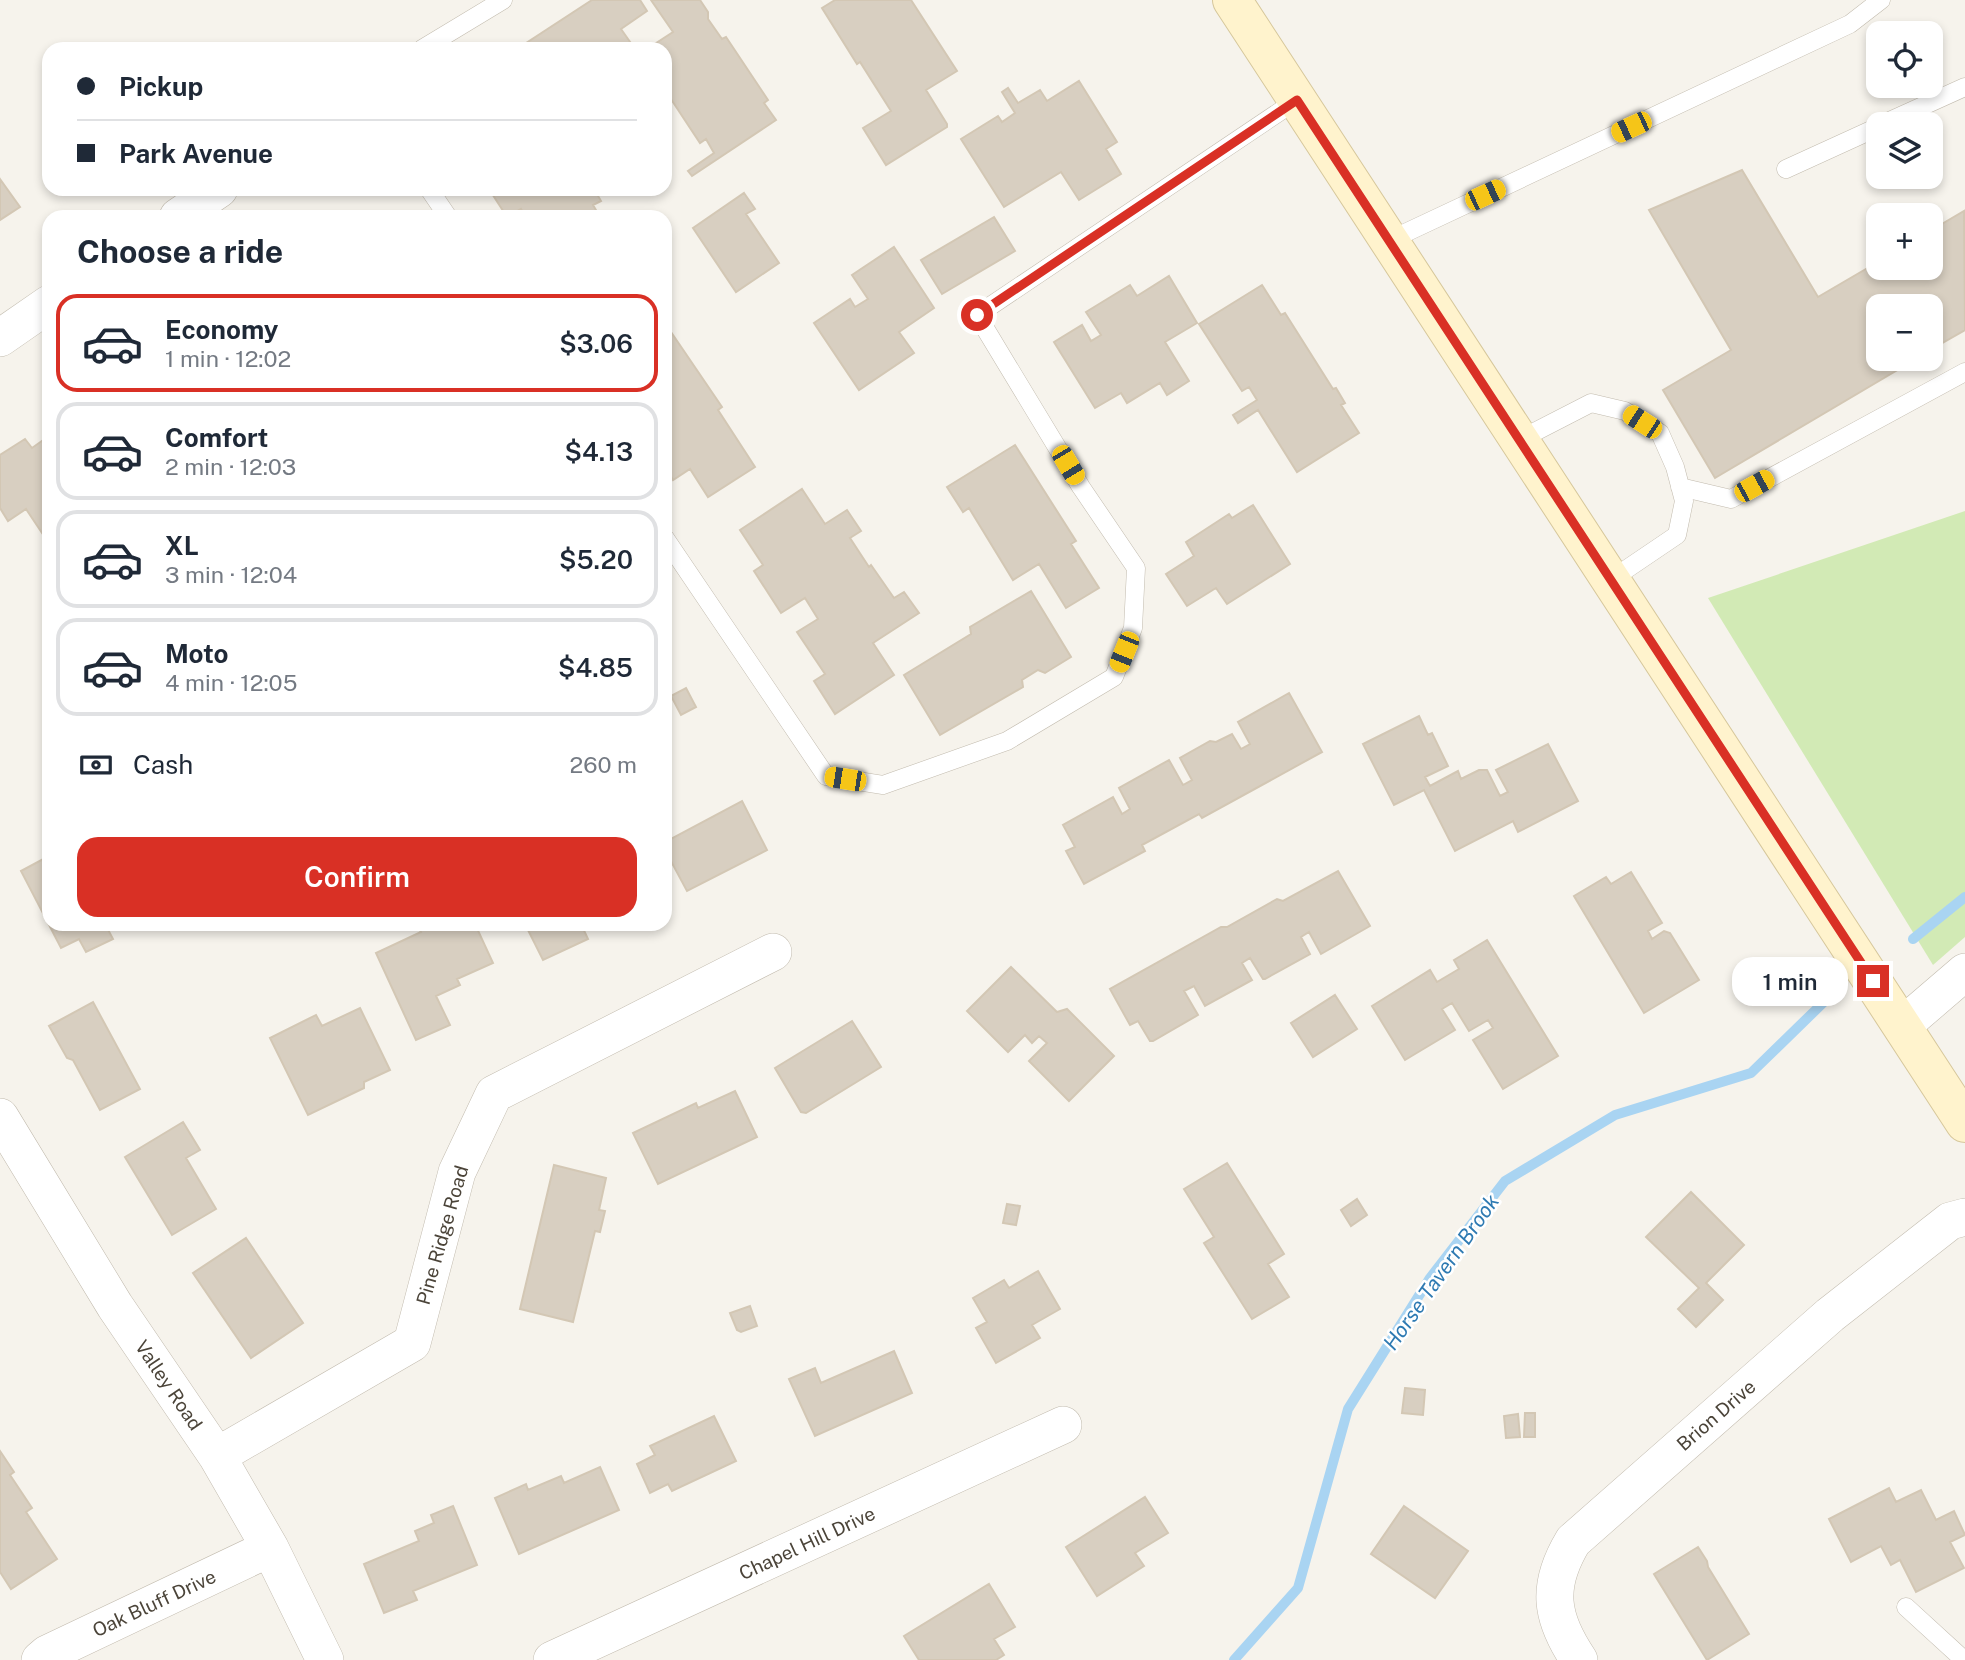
<!DOCTYPE html>
<meta charset="utf-8">
<style>
:root{--surface:#fff;--page:#f2f2f3;--text:#1f2937;--muted:#747a83;--line:#e0e1e3;--accent:#d93025}
body{margin:0;font-family:"Public Sans",sans-serif;background:var(--page);color:var(--text);height:100vh;display:flex;flex-direction:column;font-size:26px;white-space:nowrap}
*{box-sizing:border-box;margin:0}
p{font-size:23px;color:var(--muted)}
.icon{flex:none;width:38px;height:38px;fill:none;stroke:currentColor;stroke-width:2;stroke-linecap:round;stroke-linejoin:round}
.map{position:relative;flex:1;overflow:hidden}
.drawer{position:absolute;left:42px;top:210px;width:630px;height:721px;display:flex;flex-direction:column;background:var(--surface);border-radius:21px;box-shadow:0 4px 10px #0003}
.drawer>*{flex:none}
.top-card{position:absolute;left:42px;top:42px;width:630px;height:154px;border-radius:21px;box-shadow:0 4px 10px #0003;display:grid;align-content:center;height:154px;padding:0 35px;background:var(--surface)}
.tools{position:absolute;left:1866px;top:21px;display:grid;gap:14px}
.tools a{display:grid;place-items:center;width:77px;height:77px;border-radius:14px;background:var(--surface);box-shadow:0 4px 10px #0003;font-size:35px}
.end{position:absolute;width:32px;height:32px;margin:-16px;border:9px solid #d93025;background:#fff;box-shadow:0 0 0 4px #fff}
.from{border-radius:50%}
.bubble{position:absolute;height:49px;border-radius:21px;background:var(--surface);box-shadow:0 4px 10px #0003;font-size:23px;font-weight:600;line-height:49px;text-align:center}
.car{position:absolute;width:21px;height:42px;margin:-21px -10px;border-radius:9px;box-shadow:0 0 5px 2px #0007;background:linear-gradient(#f5c518 24%,#345 0 40%,#f5c518 0 76%,#345 0 86%,#f5c518 0)}
.top-card b{display:flex;align-items:center;gap:24px;height:66px;font-size:26px}
.top-card b+b{border-top:2px solid var(--line)}
.top-card i{width:18px;height:18px;background:var(--text)}
ul{padding:0;list-style:none}
li{display:flex;align-items:center;gap:21px;height:98px;margin:0 14px 10px;padding:0 21px;border:4px solid var(--line);border-radius:21px}
li div{flex:1}
li b{display:block;font-size:26px}
li em{font-style:normal;font-weight:600}
li.active{border-color:var(--accent)}
li>.icon{width:63px;height:63px;stroke-width:1.5}
h2{padding:0 35px;font-size:32px;line-height:84px}
.pay{display:flex;align-items:center;gap:18px;height:77px;padding:0 35px;font-size:26px}
.pay p{margin-inline-start:auto}
.primary-button{display:flex;gap:14px;margin-top:auto;padding:14px 35px}
.primary-button a{flex:1;height:80px;border-radius:21px;background:var(--accent);color:#fff;font-size:28px;font-weight:600;line-height:80px;text-align:center}
.map>svg:first-child{display:block}
.green{fill:#d2eab5}
.lines{fill:none;stroke-linecap:round;stroke-linejoin:round}
.stream{stroke:#a9d4f2;stroke-width:10}
.building{fill:#d8cfc1;stroke:#d3c7b4;stroke-width:2}
.lane-casing{stroke:#c2bbae;stroke-width:19}
.street-casing{stroke:#c2bbae;stroke-width:38}
.secondary-casing{stroke:#d6c79b;stroke-width:40}
.lane{stroke:#fff;stroke-width:18}
.street{stroke:#fff;stroke-width:37}
.secondary{stroke:#fff3cd;stroke-width:38}
.route{stroke:#d93025;stroke-width:9}
.labels{text-anchor:middle;dominant-baseline:central;stroke-width:5;stroke-linejoin:round;paint-order:stroke}
.street-label{font-size:19px;fill:#4b4439;stroke:#fff}
.water-label{font-size:21px;font-style:italic;fill:#2e7ab2;stroke:#fff}
</style>
<div class="map">
<svg width="1965" height="1660" viewBox="0 0 1965 1660">
<rect width="100%" height="100%" fill="#f6f3ec"/>
<!-- green -->
<path class="green" d="M1965 511V937L1933 965 1708 598Z"/>
<g class="lines">
<!-- stream -->
<path class="stream" d="M1913 939 1965 897
M1234 1660 1298 1588 1348 1409 1430 1278 1505 1181 1615 1115 1751 1073 1828 998"/>
</g>
<!-- building -->
<path class="building" d="M592 0H640L647 11 621 29 635 49H517Z
M651 0H700L708 12V19L722 39 726 37 768 100 764 103 776 120 692 176 688 171 714 153 706 139 700 143 665 90V49H647L673 32Z
M835 0H911L957 71 926 90 947 124V127L886 165 863 128 891 111 860 62 857 64 822 8Z
M1079 81 1117 142 1106 149 1121 174 1079 200 1061 172 1004 207 961 139 998 116 1002 122 1015 113 1002 92 1008 88 1018 103 1040 90 1047 101Z
M1742 170 1818 297 1878 262V268H1930V231L1964 211 1965 330 1930 350V306H1878V359H1916L1715 478 1663 390 1731 350 1649 210Z
M0 179 20 207 0 220Z
M489 189H594L601 201 593 205 600 217H525L521 209 507 217Z
M744 193 755 209 746 214 779 263 736 292 693 228Z
M994 217 1015 251 942 294 921 260Z
M894 247 934 308 899 332 914 353 859 390 814 323 850 299 855 307 868 299 852 275Z
M1169 276 1197 323 1165 342 1189 381 1167 395 1160 383 1127 403 1121 393 1095 408 1054 342 1082 325 1091 341 1101 335 1086 312 1130 285 1137 296Z
M1262 285 1281 315 1285 313 1333 389 1336 388 1345 403 1341 405 1359 433 1297 472 1258 410 1238 423 1233 415 1257 400 1249 387 1242 391 1199 324Z
M671 332 722 407 718 410 755 467 708 497 690 469 673 480 665 467V336Z
M49 436V541L48 542 26 509 8 521 0 508V455L25 439 32 448Z
M1015 445 1076 541 1071 544 1099 588 1066 608 1039 564 1013 580 969 508 963 512 947 487Z
M802 489 825 524 847 510 861 531 850 538 869 567 871 565 894 598 904 592 919 613 873 643 894 675 835 714 814 681 825 674 797 632 818 619 805 598 781 613 754 571 763 565 740 530Z
M1253 505 1290 564 1227 604 1216 588 1187 606 1166 574 1194 556 1186 542 1229 514 1232 518Z
M1031 591 1071 657 1045 673 1038 670 1022 680 1023 687 940 735 904 675 971 634 970 627Z
M686 688 696 707 681 715 671 696Z
M1289 693 1322 752 1202 818 1199 814 1142 845 1145 851 1084 884 1066 851 1075 847 1063 825 1113 797 1122 814 1130 809 1119 788 1169 760 1183 785 1192 780 1180 758 1210 741 1216 742 1232 734 1241 749 1250 744 1238 722Z
M1419 716 1428 735 1432 733 1448 766 1425 777 1430 786 1458 771 1461 779 1479 770H1487L1500 796 1508 792 1496 770 1548 744 1578 801 1518 832 1513 821 1455 851 1424 790 1394 805 1363 744Z
M742 801 767 850 687 891 665 850V842Z
M49 856V924H105L113 939 86 952 79 939 61 948 21 871Z
M1338 871 1370 926 1321 954 1309 932 1301 937 1310 954 1265 979H1263L1250 958 1242 963 1252 980 1205 1006 1194 986 1184 991 1198 1015 1153 1041H1150L1138 1021 1130 1025 1110 989 1221 927H1227L1277 899 1283 901Z
M1631 872 1662 923 1648 931 1652 939 1664 931 1670 933 1699 980 1644 1013 1574 896 1606 877 1611 884Z
M425 924H475L493 963 457 979 460 985 436 996 450 1025 416 1040 376 953 421 932 418 927Z
M525 924H581L588 939 543 960Z
M1487 940 1558 1056 1503 1089 1473 1040 1493 1028 1488 1020 1469 1031 1452 1003 1442 1009 1455 1030 1405 1060 1372 1006 1430 970 1437 982 1459 969 1454 960Z
M1011 967 1057 1012 1067 1009 1114 1056 1069 1101 1029 1061 1047 1043 1039 1036 1032 1043 1025 1035 1008 1052 967 1011Z
M1335 995 1357 1029 1313 1057 1291 1023Z
M93 1002 140 1089 100 1110 73 1060 67 1058 49 1026Z
M360 1008 390 1070 364 1082V1088L308 1115 270 1038 316 1015 322 1026Z
M852 1021 881 1067 806 1113 801 1112 775 1068Z
M735 1091 757 1137 658 1184 633 1133 696 1103 698 1108Z
M183 1122 200 1150 186 1158 216 1209 172 1235 125 1157Z
M1227 1163 1284 1254 1268 1264 1289 1297 1252 1319 1204 1243 1214 1237 1184 1189Z
M554 1165 606 1178 599 1210 605 1211 600 1232 595 1231 573 1322 520 1309Z
M1691 1192 1744 1245 1706 1283 1723 1300 1696 1327 1678 1309 1699 1288 1646 1237Z
M1357 1199 1367 1215 1351 1226 1341 1210Z
M1007 1204 1020 1206 1016 1225 1003 1223Z
M246 1238 303 1323 251 1358 193 1273Z
M1038 1271 1060 1309 1032 1325 1040 1338 996 1363 976 1328 987 1322 973 1298 1004 1280 1009 1288Z
M750 1306 757 1326 741 1332 737 1330 730 1313Z
M894 1351 912 1393 815 1436 789 1379 815 1368 821 1383Z
M1405 1388 1425 1390 1423 1415 1402 1413Z
M1525 1413H1535V1437H1524Z
M1518 1414 1520 1437 1506 1438 1504 1416Z
M714 1416 736 1461 672 1491 668 1484 650 1493 637 1464 655 1455 650 1446Z
M0 1451 14 1472 10 1475 32 1508 26 1512 57 1559 11 1589 0 1572Z
M600 1467 619 1510 519 1554 495 1498 526 1484 528 1490 561 1476 564 1483Z
M1889 1488 1896 1502 1921 1490 1936 1520 1954 1511 1965 1535 1950 1542 1964 1568 1916 1592 1900 1560 1891 1565 1881 1546 1851 1562 1829 1519Z
M1145 1497 1168 1533 1135 1553 1144 1566 1097 1596 1066 1547Z
M453 1506 477 1565 413 1591 417 1600 384 1613 364 1564 419 1541 415 1531 434 1523 431 1515Z
M1404 1506 1468 1551 1435 1598 1371 1554Z
M1698 1547 1707 1561 1708 1567 1749 1634 1707 1660 1654 1574Z
M989 1584 1015 1627 994 1639 1004 1655 996 1660H919L904 1636Z"/>
<g class="lines">
<!-- lane casing -->
<g class="lane-casing">
<path id="lane" d="M422 49 503 0
M1883 124 1965 87
M1786 169 1878 127
M429 189 448 217
M1388 241 1850 24 1881 0
M1521 439 1591 403 1625 411 1660 433 1675 467 1684 501 1677 535 1612 579
M1680 487 1731 499 1965 372
M665 538 826 776 883 785 1007 741 1114 677 1133 628 1136 568 1081 487 977 315 1297 100
M1906 1607 1964 1660"/>
</g>
<!-- street casing -->
<g class="street-casing">
<path id="street" d="M178 217 219 189
M0 338 49 304
M1902 1026 1965 972
M0 1117 115 1306 217 1456 270 1548 325 1660
M217 1456 412 1343 457 1172 494 1094 773 952
M40 1660 47 1654 270 1548
M552 1660 1063 1425
M1579 1660C1550 1617 1546 1586 1573 1541L1830 1315 1950 1221 1965 1217"/>
</g>
<!-- secondary casing -->
<g class="secondary-casing">
<path id="secondary" d="M1232 0 1965 1123"/>
</g>
<!-- lane -->
<use href="#lane" class="lane"/>
<!-- street -->
<use href="#street" class="street"/>
<!-- secondary -->
<use href="#secondary" class="secondary"/>
</g>
<g class="lines">
<!-- route -->
<path class="route" d="M977 315 1297 100 1873 981"/>
</g>
<g class="labels">
<!-- street labels -->
<g class="street-label">
<text transform="translate(442 1235) rotate(-74)">Pine Ridge Road</text>
<text transform="translate(169 1385) rotate(56)">Valley Road</text>
<text transform="translate(1716 1415) rotate(-41)">Brion Drive</text>
<text transform="translate(807 1543) rotate(-25)">Chapel Hill Drive</text>
<text transform="translate(154 1603) rotate(-25)">Oak Bluff Drive</text>
</g>
<!-- water labels -->
<g class="water-label">
<text transform="translate(1441 1272) rotate(-55)">Horse Tavern Brook</text>
</g>
</g>
</svg>
<div class="tools">
<a><svg class="icon" aria-label="locate" viewBox="0 0 24 24"><circle cx="12" cy="12" r="6"/><path d="M12 2v4M12 18v4M2 12h4M18 12h4"/></svg></a>
<a><svg class="icon" aria-label="layers" viewBox="0 0 24 24"><path d="M12 4l9 5-9 5-9-5zM3 14l9 5 9-5"/></svg></a>
<a>+</a>
<a>−</a>
</div>
<i class="end from" style="left:977px;top:315px"></i>
<i class="end" style="left:1873px;top:981px"></i>
<div class="bubble" style="left:1732px;top:957px;width:116px">1 min</div>
<i class="car" style="left:1631px;top:127px;rotate:245deg"></i>
<i class="car" style="left:1485px;top:195px;rotate:65deg"></i>
<i class="car" style="left:1642px;top:422px;rotate:303deg"></i>
<i class="car" style="left:1068px;top:465px;rotate:149deg"></i>
<i class="car" style="left:1754px;top:486px;rotate:61deg"></i>
<i class="car" style="left:1124px;top:652px;rotate:202deg"></i>
<i class="car" style="left:845px;top:779px;rotate:279deg"></i>
<div class="top-card">
<b><i class="from"></i>Pickup</b>
<b><i></i>Park Avenue</b>
</div>
<section class="drawer">
<h2>Choose a ride</h2>
<ul>
<li class="active"><svg class="icon" aria-label="car" viewBox="0 0 24 24"><path d="M5 17H2v-5l4-1 3-4h7l3 4 3 1v5h-3M9 17h6M6 11h13"/><circle cx="7" cy="17" r="2"/><circle cx="17" cy="17" r="2"/></svg><div><b>Economy</b><p>1 min · 12:02</p></div><em>$3.06</em></li>
<li><svg class="icon" aria-label="car" viewBox="0 0 24 24"><path d="M5 17H2v-5l4-1 3-4h7l3 4 3 1v5h-3M9 17h6M6 11h13"/><circle cx="7" cy="17" r="2"/><circle cx="17" cy="17" r="2"/></svg><div><b>Comfort</b><p>2 min · 12:03</p></div><em>$4.13</em></li>
<li><svg class="icon" aria-label="car" viewBox="0 0 24 24"><path d="M5 17H2v-5l4-1 3-4h7l3 4 3 1v5h-3M9 17h6M6 11h13"/><circle cx="7" cy="17" r="2"/><circle cx="17" cy="17" r="2"/></svg><div><b>XL</b><p>3 min · 12:04</p></div><em>$5.20</em></li>
<li><svg class="icon" aria-label="car" viewBox="0 0 24 24"><path d="M5 17H2v-5l4-1 3-4h7l3 4 3 1v5h-3M9 17h6M6 11h13"/><circle cx="7" cy="17" r="2"/><circle cx="17" cy="17" r="2"/></svg><div><b>Moto</b><p>4 min · 12:05</p></div><em>$4.85</em></li>
</ul>
<div class="pay"><svg class="icon" aria-label="cash" viewBox="0 0 24 24"><path d="M3 7h18v10H3z"/><circle cx="12" cy="12" r="2"/></svg>Cash<p>260 m</p></div>
<div class="primary-button"><a>Confirm</a></div>
</section>
</div>
